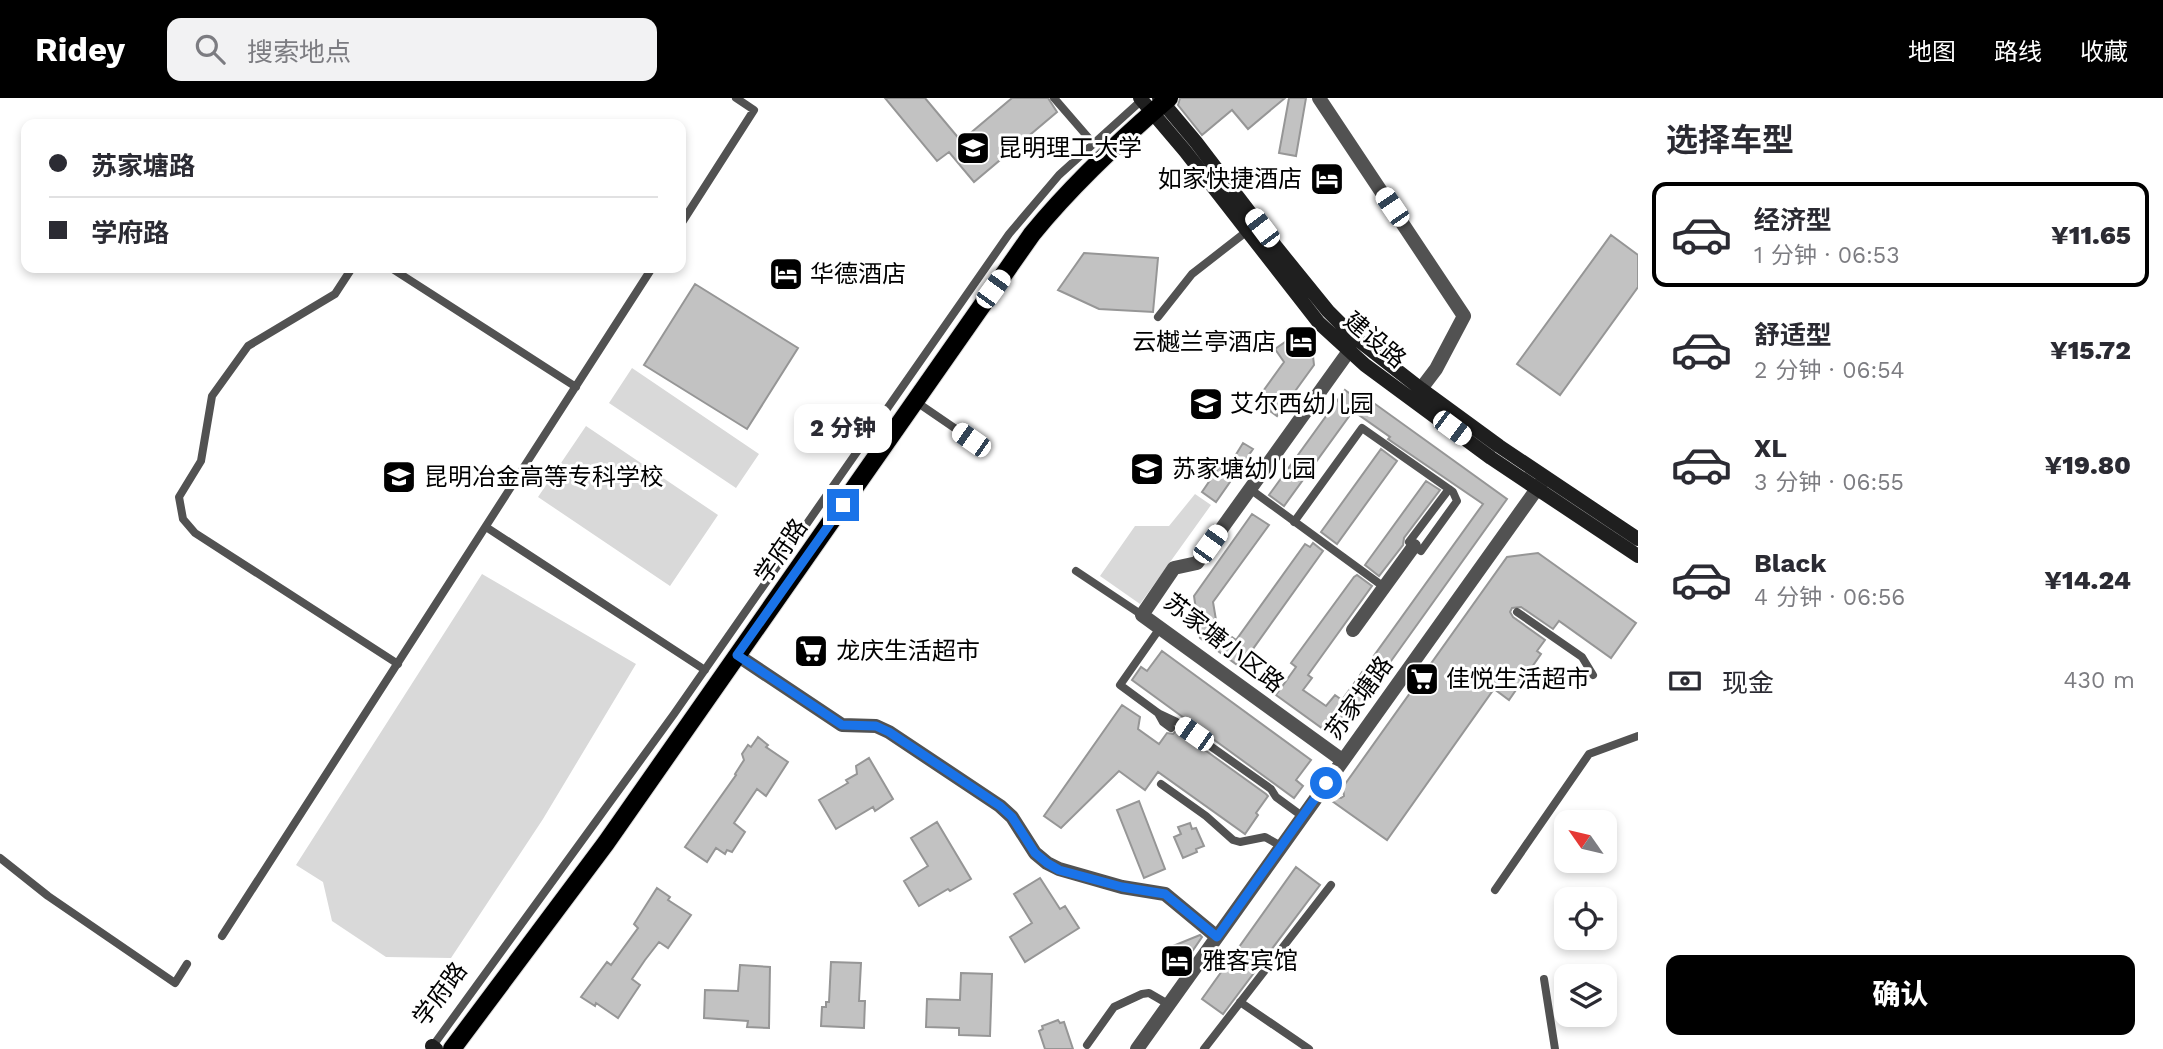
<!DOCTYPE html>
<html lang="zh">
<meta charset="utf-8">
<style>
:root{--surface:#fff;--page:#f2f2f3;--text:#2b2b33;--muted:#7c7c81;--line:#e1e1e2;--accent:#000}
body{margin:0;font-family:"Work Sans","Noto Sans SC",sans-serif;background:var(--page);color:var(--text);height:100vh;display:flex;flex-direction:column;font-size:26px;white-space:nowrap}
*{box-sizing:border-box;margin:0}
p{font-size:23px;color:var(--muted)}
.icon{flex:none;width:38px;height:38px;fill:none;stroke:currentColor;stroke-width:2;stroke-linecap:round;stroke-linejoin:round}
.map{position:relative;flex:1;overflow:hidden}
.details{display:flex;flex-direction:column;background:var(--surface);width:525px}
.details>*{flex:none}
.guide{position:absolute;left:21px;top:21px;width:665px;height:154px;border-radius:14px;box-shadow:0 4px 10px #0003;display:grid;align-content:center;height:154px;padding:0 28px;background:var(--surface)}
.needle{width:46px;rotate:304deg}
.tools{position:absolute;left:1554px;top:712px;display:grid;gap:14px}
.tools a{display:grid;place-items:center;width:63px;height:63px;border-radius:14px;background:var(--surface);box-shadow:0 4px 10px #0003;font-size:35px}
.end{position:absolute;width:32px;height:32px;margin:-16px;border:9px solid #1a73e8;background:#fff;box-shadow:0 0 0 4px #fff}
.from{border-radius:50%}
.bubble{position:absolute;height:49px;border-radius:14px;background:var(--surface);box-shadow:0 4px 10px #0003;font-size:23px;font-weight:800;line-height:49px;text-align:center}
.car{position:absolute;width:21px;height:42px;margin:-21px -10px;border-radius:9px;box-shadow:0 0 5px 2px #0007;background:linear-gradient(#fff 24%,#345 0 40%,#fff 0 76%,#345 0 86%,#fff 0)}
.guide b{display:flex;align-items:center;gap:24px;height:66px;font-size:26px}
.guide b+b{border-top:2px solid var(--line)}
.guide i{width:18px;height:18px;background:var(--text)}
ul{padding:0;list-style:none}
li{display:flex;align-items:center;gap:21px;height:105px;margin:0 14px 10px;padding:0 14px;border:4px solid transparent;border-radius:14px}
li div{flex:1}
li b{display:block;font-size:26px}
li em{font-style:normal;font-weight:800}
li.on{border-color:var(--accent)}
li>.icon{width:63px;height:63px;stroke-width:1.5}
h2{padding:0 28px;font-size:32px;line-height:84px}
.pay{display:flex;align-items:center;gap:18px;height:77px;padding:0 28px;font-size:26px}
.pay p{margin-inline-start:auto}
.action{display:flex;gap:14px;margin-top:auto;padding:14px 28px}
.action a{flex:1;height:80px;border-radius:14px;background:var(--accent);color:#fff;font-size:28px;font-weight:800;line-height:80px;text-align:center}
header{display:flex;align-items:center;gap:42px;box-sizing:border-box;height:98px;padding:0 35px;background:var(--accent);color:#fff}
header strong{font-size:33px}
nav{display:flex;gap:38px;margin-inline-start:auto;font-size:24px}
.search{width:490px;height:63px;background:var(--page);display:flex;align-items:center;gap:18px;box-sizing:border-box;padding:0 24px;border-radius:14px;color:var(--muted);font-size:26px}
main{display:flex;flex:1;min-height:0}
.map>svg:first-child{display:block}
.green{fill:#d9d9d9}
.building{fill:#c2c2c2;stroke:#969696;stroke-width:2}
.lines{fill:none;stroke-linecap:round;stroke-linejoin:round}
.primary-casing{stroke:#dbdbdb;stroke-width:20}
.lane{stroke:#525252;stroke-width:8}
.street{stroke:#525252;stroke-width:14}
.secondary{stroke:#1f1f1f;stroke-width:14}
.primary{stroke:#000;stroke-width:18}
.route{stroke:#1a73e8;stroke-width:9}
.labels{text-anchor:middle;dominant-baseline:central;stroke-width:6;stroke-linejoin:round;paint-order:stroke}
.poi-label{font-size:24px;fill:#000;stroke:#fff;text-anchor:start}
.street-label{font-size:24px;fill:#000;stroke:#fff}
</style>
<header>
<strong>Ridey</strong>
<div class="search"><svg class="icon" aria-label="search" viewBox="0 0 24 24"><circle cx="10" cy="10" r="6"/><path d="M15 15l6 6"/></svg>搜索地点</div>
<nav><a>地图</a><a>路线</a><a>收藏</a></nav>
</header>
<main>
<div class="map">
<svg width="1638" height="951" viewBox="0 0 1638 951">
<rect width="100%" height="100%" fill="#fff"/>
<!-- green -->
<path class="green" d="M632 270 759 356 736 390 609 305Z
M586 328 718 417 670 488 538 399Z
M1195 396 1211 407 1140 506 1100 478 1135 428H1169Z
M482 476 636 566 543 721 451 860 386 859 332 823 323 784 296 767Z"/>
<!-- building -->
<path class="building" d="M885 0H925L961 43 1012 0H1048L1057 14 974 84 949 54 937 63Z
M1180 0H1285L1248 31 1232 12 1202 37 1178 7Z
M1289 0H1306L1296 58 1279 55Z
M1611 137 1638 157V189L1560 297 1517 266Z
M1084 155 1158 160 1153 214 1099 211 1058 192Z
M695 186 798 250 747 331 644 267Z
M1301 233 1312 249 1314 267 1277 318 1256 303 1284 264 1275 251Z
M1345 292 1360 303 1364 298 1507 401 1356 612 1350 608 1330 636 1276 597 1296 569 1291 565 1354 479 1357 477 1372 488 1308 577 1312 580 1303 592 1326 608 1335 597 1342 602 1483 406 1388 341 1390 339 1353 313 1284 408 1269 397Z
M1243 345 1253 351 1216 404 1202 394 1226 359 1232 363Z
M1381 351 1397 363 1337 446 1321 434Z
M1426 383 1440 392 1404 440 1403 447 1379 478 1365 467Z
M1252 416 1269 427 1213 504 1217 528 1236 542 1305 446 1310 449 1313 445 1323 453 1240 569 1200 540 1194 498Z
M1538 455 1636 525 1611 560 1559 523 1553 531 1521 509 1512 510 1510 514 1513 519 1545 542 1537 553 1541 556 1509 602 1494 591 1387 742 1332 703 1335 699 1341 700 1344 698 1343 689 1507 459Z
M1162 553 1311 662 1296 682 1303 688 1294 700 1132 582 1141 569 1147 573Z
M1122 607 1140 619 1138 631 1159 646 1167 635 1173 636 1177 632 1266 696 1268 698 1256 715 1258 717 1245 736 1158 674 1145 692 1119 673 1061 730 1044 718Z
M758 639 768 647 766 649 788 664 766 698 757 691 734 725 745 734 732 754 727 752 725 756 716 750 707 764 685 749 736 677 735 676 744 662 742 656 748 647 751 649Z
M869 660 893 701 875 713 873 709 836 731 819 702 848 685 846 682 857 676 856 668Z
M1139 703 1165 771 1144 780 1117 712Z
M937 724 971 781 950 793 948 791 919 808 904 783 928 768 911 740Z
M1190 725 1192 731 1196 730 1204 748 1196 751 1197 754 1183 760 1174 739 1181 736 1178 729Z
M1296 769 1320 787 1223 916 1202 901Z
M1040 780 1060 811 1065 808 1079 830 1025 864 1010 839 1032 825 1014 796Z
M657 790 670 799 668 802 691 817 668 850 659 844 645 862 632 881 640 887 618 920 596 905 595 908 581 899 607 864 611 867 638 830 634 826Z
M1200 837 1202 839 1176 877 1163 852Z
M831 864 861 865 859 903H865L864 930 821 928 822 909H826V904H829Z
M740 867 770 869 769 930 747 929 748 923 704 920 705 892 738 893Z
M961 875 992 876 990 938 959 937V930L926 929 927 901 960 902Z
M1058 922 1060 925 1064 924 1073 951H1045L1039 933 1043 931 1042 928Z"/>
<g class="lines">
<!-- primary casing -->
<g class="primary-casing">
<path id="primary" d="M452 951 606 745 1032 136C1073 86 1120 42 1169 0"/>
</g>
<!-- lane -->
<path class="lane" d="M1054 0 1093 45
M681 126 754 12 736 0
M352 170 335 196 248 248 212 298 201 363 179 399 183 421 195 435 398 566
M391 170 576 289
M1158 219 1192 176 1246 134
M915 303 972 342
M1250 391 1384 489
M1294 424 1362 330 1449 391 1409 444 1421 453 1457 403 1453 394 1449 391
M486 429 705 572
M1076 473 1142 517
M1517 514 1582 559 1593 577
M1160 530 1120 587 1158 615 1175 623 1271 691 1276 699 1302 718
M1158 615 1163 624 1171 630
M1161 686 1206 718 1233 742 1240 744 1265 739 1281 748
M1334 690 1339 694
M0 760 48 798 175 885 187 866
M1495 792 1589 656 1638 638
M222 838 652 170
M1544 881 1555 951
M1240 904 1309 951
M1087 947 1114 909 1142 896 1149 895 1168 906
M432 949 674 616 1009 136 1059 77 1143 1
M1204 951 1331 787"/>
<!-- street -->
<path class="street" d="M1319 0 1464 218 1436 271 1414 300
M1353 532 1414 448
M737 557 842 627 876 628 889 634 1000 708 1012 719 1035 755 1047 765 1059 771 1122 789 1165 796 1217 839
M1342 662 1142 517 1174 470 1197 465 1349 253
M1137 951 1544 381"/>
<!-- secondary -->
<path class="secondary" d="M1140 0 1185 53 1319 225 1365 267 1491 360 1638 458
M1159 0 1196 44 1277 150 1328 213 1353 238 1421 291 1499 348 1638 441
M432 948 436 951"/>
<!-- primary -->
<use href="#primary" class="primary"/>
</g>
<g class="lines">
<!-- route -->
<path class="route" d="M843 407 737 557 842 627 876 628 889 634 1000 708 1012 719 1035 755 1047 765 1059 772 1122 789 1165 796 1217 839 1326 685"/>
</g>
<!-- icons -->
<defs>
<g id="university-square" transform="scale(1.75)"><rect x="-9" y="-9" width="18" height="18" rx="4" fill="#000" stroke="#fff"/><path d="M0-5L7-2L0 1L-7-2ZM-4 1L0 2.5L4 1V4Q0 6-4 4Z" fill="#fff"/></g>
<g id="hotel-square" transform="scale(1.75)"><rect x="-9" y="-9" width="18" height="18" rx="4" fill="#000" stroke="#fff"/><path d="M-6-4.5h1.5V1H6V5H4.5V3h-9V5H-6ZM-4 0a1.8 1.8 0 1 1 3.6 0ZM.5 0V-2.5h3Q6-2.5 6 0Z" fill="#fff"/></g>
<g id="school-square" transform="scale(1.75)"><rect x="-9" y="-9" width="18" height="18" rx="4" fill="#000" stroke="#fff"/><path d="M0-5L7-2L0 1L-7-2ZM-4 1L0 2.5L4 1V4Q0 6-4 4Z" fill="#fff"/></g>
<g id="supermarket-square" transform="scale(1.75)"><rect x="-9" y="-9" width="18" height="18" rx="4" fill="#000" stroke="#fff"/><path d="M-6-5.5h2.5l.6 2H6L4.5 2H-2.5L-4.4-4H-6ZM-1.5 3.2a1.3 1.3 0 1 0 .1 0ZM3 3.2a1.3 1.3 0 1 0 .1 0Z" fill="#fff"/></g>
</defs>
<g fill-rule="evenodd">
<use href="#university-square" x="973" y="50"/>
<use href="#hotel-square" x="1327" y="81"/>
<use href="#hotel-square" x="786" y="176"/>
<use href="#hotel-square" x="1301" y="244"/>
<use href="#school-square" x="1206" y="306"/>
<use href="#school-square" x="1147" y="371"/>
<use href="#university-square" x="399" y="379"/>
<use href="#supermarket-square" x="811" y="553"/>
<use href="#supermarket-square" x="1422" y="581"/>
<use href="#hotel-square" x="1177" y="863"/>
</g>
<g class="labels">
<!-- poi labels -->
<g class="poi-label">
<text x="998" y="50">昆明理工大学</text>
<text x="1302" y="81" text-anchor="end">如家快捷酒店</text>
<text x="810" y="176">华德酒店</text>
<text x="1276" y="244" text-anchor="end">云樾兰亭酒店</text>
<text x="1230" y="306">艾尔西幼儿园</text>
<text x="1172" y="371">苏家塘幼儿园</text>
<text x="424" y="379">昆明冶金高等专科学校</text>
<text x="836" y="553">龙庆生活超市</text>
<text x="1446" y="581">佳悦生活超市</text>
<text x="1202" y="863">雅客宾馆</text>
</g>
<!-- street labels -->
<g class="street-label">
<text transform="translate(1375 242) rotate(40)">建设路</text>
<text transform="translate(781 453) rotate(-55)">学府路</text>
<text transform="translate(1224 545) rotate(38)">苏家塘小区路</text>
<text transform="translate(1359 600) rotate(-54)">苏家塘路</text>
<text transform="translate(440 896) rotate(-53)">学府路</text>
</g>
</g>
</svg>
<div class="tools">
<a><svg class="needle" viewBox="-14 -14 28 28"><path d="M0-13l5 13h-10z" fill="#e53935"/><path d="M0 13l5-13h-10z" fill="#7c7c81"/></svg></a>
<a><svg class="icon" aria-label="locate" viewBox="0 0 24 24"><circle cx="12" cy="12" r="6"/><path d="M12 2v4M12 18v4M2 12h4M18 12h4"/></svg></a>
<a><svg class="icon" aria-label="layers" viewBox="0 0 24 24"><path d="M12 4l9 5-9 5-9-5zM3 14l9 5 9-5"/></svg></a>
</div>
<i class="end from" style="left:1326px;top:685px"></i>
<i class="end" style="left:843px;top:407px"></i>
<div class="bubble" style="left:794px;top:306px;width:98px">2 分钟</div>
<i class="car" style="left:1392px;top:109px;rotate:326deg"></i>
<i class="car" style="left:1262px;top:130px;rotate:323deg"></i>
<i class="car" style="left:993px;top:191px;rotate:36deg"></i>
<i class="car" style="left:1452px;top:330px;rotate:127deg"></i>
<i class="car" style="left:971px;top:342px;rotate:305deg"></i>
<i class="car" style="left:1210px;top:446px;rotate:36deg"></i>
<i class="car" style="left:1194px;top:636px;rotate:305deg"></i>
<div class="guide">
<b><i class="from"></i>苏家塘路</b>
<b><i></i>学府路</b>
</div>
</div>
<section class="details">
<h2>选择车型</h2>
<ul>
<li class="on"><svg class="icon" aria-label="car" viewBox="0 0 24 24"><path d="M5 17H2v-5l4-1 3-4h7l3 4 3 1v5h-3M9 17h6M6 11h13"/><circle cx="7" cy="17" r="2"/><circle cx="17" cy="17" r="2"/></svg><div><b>经济型</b><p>1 分钟 · 06:53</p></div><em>¥11.65</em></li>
<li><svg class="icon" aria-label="car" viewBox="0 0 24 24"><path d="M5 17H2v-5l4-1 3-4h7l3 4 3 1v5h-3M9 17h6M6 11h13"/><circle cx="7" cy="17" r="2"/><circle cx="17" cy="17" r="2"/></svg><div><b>舒适型</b><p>2 分钟 · 06:54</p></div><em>¥15.72</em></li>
<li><svg class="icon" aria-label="car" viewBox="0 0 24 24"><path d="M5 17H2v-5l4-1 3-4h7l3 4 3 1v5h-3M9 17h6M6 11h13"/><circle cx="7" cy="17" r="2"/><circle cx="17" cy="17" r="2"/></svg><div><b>XL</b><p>3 分钟 · 06:55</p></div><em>¥19.80</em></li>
<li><svg class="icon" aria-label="car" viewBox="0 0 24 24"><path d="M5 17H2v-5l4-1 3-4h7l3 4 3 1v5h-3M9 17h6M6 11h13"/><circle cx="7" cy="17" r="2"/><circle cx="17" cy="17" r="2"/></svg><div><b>Black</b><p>4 分钟 · 06:56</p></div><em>¥14.24</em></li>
</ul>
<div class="pay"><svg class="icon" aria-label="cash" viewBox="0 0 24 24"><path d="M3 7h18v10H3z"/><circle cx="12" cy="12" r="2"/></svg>现金<p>430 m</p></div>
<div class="action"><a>确认</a></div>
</section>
</main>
